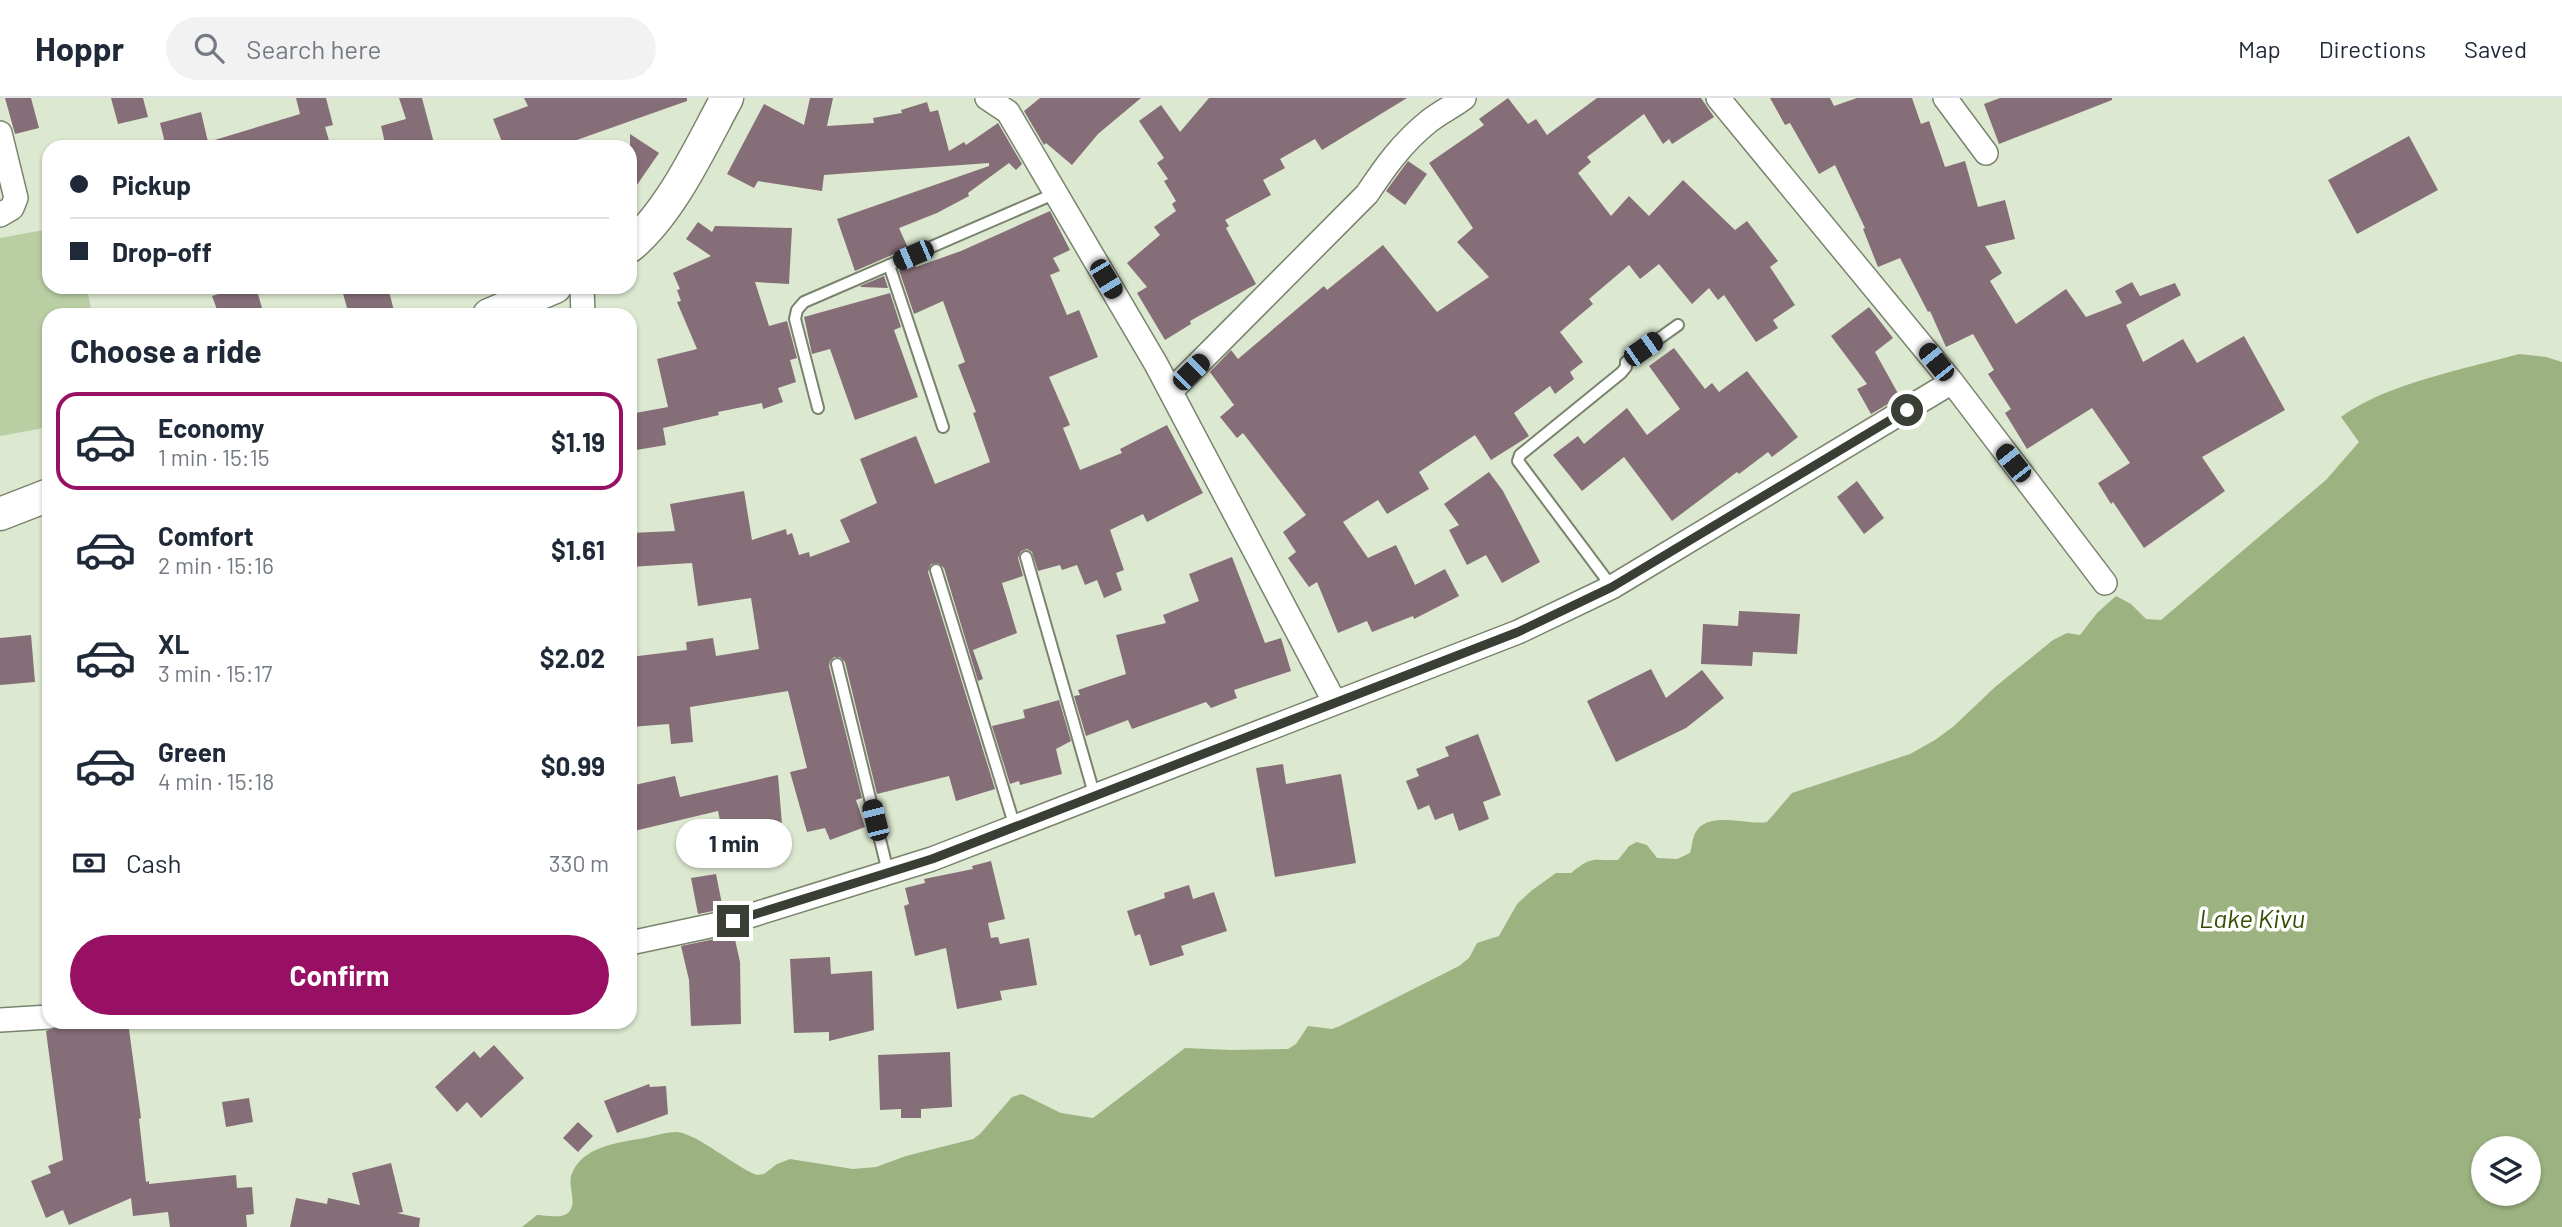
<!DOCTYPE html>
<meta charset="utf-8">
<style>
:root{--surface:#fff;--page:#f2f2f3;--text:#1f2937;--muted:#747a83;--line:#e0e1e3;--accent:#981064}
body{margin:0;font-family:Barlow,sans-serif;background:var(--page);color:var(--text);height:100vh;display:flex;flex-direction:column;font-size:26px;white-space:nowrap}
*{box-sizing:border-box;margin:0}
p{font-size:23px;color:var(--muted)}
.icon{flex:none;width:38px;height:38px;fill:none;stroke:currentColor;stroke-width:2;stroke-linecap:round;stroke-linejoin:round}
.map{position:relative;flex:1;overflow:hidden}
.panel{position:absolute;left:42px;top:210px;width:595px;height:721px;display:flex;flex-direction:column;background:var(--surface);border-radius:21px;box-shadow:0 2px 5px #0004}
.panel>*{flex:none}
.hud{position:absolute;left:42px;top:42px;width:595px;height:154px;border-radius:21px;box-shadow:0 2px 5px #0004;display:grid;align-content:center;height:154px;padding:0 28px;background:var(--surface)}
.controls{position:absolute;left:2471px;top:1038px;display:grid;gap:14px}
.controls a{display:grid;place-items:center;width:70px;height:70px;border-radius:50%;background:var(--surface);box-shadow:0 2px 5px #0004;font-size:35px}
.end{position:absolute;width:32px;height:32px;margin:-16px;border:9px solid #3a3f35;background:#fff;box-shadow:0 0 0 4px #fff}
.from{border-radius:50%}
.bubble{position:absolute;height:49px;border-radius:24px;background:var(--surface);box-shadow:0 2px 5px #0004;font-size:23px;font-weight:700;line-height:49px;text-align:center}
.car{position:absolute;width:21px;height:42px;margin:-21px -10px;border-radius:9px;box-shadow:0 0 5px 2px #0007;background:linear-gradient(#222 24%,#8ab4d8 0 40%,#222 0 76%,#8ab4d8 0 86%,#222 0)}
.hud b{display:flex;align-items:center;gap:24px;height:66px;font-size:26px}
.hud b+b{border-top:2px solid var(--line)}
.hud i{width:18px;height:18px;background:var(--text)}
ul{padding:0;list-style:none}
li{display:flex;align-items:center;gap:21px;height:98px;margin:0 14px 10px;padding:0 14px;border:4px solid transparent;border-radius:21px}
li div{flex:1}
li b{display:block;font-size:26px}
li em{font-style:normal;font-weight:700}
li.current{border-color:var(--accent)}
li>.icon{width:63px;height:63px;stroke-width:1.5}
h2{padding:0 28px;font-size:32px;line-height:84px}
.pay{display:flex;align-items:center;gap:18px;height:77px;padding:0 28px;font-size:26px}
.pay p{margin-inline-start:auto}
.primary-button{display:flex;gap:14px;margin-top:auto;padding:14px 28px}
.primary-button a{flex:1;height:80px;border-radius:42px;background:var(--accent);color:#fff;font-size:28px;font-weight:700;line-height:80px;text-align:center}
header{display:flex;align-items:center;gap:42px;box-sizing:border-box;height:98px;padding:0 35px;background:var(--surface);border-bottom:2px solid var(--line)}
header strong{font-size:33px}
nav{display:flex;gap:38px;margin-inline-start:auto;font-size:24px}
.search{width:490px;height:63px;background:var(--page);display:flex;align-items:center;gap:18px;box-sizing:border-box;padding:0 24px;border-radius:38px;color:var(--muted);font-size:26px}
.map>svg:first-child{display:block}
.green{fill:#bacea4}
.water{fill:#9cb381;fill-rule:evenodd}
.building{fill:#866e78}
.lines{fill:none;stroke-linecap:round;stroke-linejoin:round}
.lane-casing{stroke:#79836d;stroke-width:14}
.street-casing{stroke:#79836d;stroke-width:26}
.secondary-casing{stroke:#79836d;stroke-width:35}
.lane{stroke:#fff;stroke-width:10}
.street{stroke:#fff;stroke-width:23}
.secondary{stroke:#fff;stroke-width:32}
.route{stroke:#3a3f35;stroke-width:9}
.labels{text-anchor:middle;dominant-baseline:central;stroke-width:7;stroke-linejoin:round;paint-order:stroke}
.water-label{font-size:26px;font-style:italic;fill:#334d00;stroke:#fff}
</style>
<header>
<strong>Hoppr</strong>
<div class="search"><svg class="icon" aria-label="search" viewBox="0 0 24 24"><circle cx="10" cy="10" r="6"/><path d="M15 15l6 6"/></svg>Search here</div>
<nav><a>Map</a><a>Directions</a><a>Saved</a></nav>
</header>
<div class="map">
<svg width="2562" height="1129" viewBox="0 0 2562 1129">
<rect width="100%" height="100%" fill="#dce8d0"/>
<!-- green -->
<path class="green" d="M49 131V189H87L92 217H49V329L0 338V140Z"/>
<!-- water -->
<path class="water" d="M2519 256 2546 259 2562 264V1129H522L537 1117C545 1117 562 1121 568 1115 578 1105 568 1090 571 1078 581 1048 618 1045 644 1040 654 1038 666 1034 676 1034 697 1035 735 1069 757 1077L764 1076 777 1066 790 1061 853 1071 876 1069 906 1058 973 1041 980 1036 1012 999 1022 996 1061 1015 1093 1020 1185 950 1232 952 1288 951 1296 946 1308 928 1332 931 1340 928 1459 868 1469 860 1477 845 1499 838 1517 806 1531 793 1556 775H1571C1594 757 1591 763 1618 762L1629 748 1637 744 1647 747 1657 760 1677 761 1690 755C1692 749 1692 743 1694 738 1704 710 1748 728 1767 724L1792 695 1910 656 1935 642 1954 628 1995 589 2053 542 2067 535 2080 537 2097 515 2116 498 2131 506 2146 521 2161 522 2326 382 2359 344 2341 319C2385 286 2465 271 2519 256ZM2483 1050H2529V1096H2483Z"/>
<!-- building -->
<path class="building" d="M5 0H31L39 30 15 36Z
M111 0H143L148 19 118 26Z
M296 0H326L333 27 325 29 330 46 318 49H166L160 25 201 14 208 44 300 16Z
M399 0H422L435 49H386L381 28 406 21Z
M524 0H687V3L557 49H504L493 21 528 8Z
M810 0H833L827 28 874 25 873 20 902 15 901 12 927 4 930 14 938 12 949 53 964 44 966 47 998 25 1022 66 1016 72 1009 65 968 95 969 98 937 115 899 130 908 150 855 173 837 121 989 68V65L824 77 822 93 758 83 754 90 727 76 764 6 804 27Z
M1040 0H1141L1098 36 1072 67 1046 45 1044 47 1024 13Z
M1209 0H1407L1322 52 1315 41 1280 61 1285 70 1263 82 1271 97 1225 122 1229 128 1226 130 1256 186 1190 223 1191 226 1165 242 1137 195 1147 189 1127 165 1160 137 1154 129 1176 113 1172 106 1176 103 1164 83 1168 81 1157 65 1164 60 1139 23 1161 7 1180 34Z
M1508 0 1528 26 1536 21 1547 37 1597 0H1701L1714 19 1672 46 1669 41 1663 46 1644 16 1587 59 1591 64 1578 75 1611 118 1629 98 1649 118 1683 82 1735 132 1747 123 1778 163 1770 169 1795 207 1773 222 1778 230 1756 244 1724 197 1718 202 1709 190 1692 206 1659 166 1640 181 1629 167 1589 201 1593 206 1560 234 1583 264 1570 274 1574 281 1555 296 1550 288 1514 315 1529 338 1491 362 1475 337 1419 374 1429 391 1387 416 1378 402 1343 424 1368 460 1396 447 1415 487 1445 471 1459 498 1414 521 1413 518 1372 534 1367 523 1338 535 1317 484 1309 489 1288 460 1296 454 1283 434 1306 417 1243 335 1237 340 1220 319 1234 307 1210 274 1231 252 1238 261 1324 188 1327 192 1383 147 1437 214 1489 179 1457 144 1473 130 1429 65 1484 27 1479 21Z
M1770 0H1830L1834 8 1857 0H1912L1921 26 1929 23 1945 69 1965 63 1978 109 2005 102 2015 141 1985 148 2002 175 1990 183 2016 226 2066 191 2086 219 2122 205 2115 193 2132 184 2140 198 2175 185 2181 197 2126 227 2143 264 2183 241 2197 265 2244 238 2285 312 2202 359 2225 393 2144 450 2113 404 2111 406 2098 385 2130 365 2092 310 2027 351 2005 315 2011 311 1988 276 1994 272 1973 236 1946 249 1930 213 1928 214 1900 160 1878 169 1863 131 1865 130 1835 67 1819 76 1790 25 1785 27Z
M2000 0H2112V2L1999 46 1984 6Z
M630 36 659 55 630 97Z
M2409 38 2438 92 2357 136 2328 82Z
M1408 63 1427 76 1405 107 1386 93Z
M1050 113 1070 152 1053 160 1060 173 1050 177 1067 217 1079 212 1098 259 1049 279 1070 327 1063 330 1080 372 1122 355 1120 351 1167 327 1203 395 1147 424 1143 416 1110 432 1124 472 1116 475 1122 492 1104 500 1097 482 1085 487 1077 467 1062 472 1060 467 1038 473 1032 454 1027 451 1021 453 1018 460 1023 478 1002 485 1017 535 973 552 983 581 978 583 944 470 938 465 931 466 928 474 995 691 956 703 949 678 877 696 845 564 840 559H834L830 563 829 568 862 700 856 702 865 729 830 742 825 730 807 734 790 674 807 670 788 593 690 609 693 644 671 646 669 626 630 629V559L687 552 686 544 713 540 716 558 759 551 751 500 698 508 692 465 630 469V435L675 433 670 406 744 393 752 442 786 431 787 437 792 435 799 457 809 454 810 459 850 444 840 422 877 405 860 361 916 338 935 386 990 364 973 315 976 314 958 267 965 264 943 203 914 216 899 172 914 165 916 169 961 153Z
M698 124 712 134 715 128 792 130 789 186 755 184 769 228 787 223 797 260 790 262 796 284 778 290 783 304 763 311 762 305 718 314 719 317 663 330 666 347 630 353V316L668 309 657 261 697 251 677 204 681 203 677 192 680 191 673 175 711 158 686 141Z
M884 178 888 190 861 189 860 188Z
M242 189H256L264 217H219L212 198Z
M354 189H388L395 217H349L342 192Z
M890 195 901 229 894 232 918 299 855 322 830 251 812 256 804 219Z
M1869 209 1893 240 1875 254 1900 299 1871 316 1857 291 1867 286 1831 238Z
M1674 250 1705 291 1712 285 1719 294 1747 273 1798 339 1772 359 1768 354 1739 376 1737 374 1672 423 1624 359 1582 393 1553 357 1578 338 1584 346 1627 310 1647 337 1680 311 1649 268Z
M1489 374 1503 393 1540 464 1502 485 1486 457 1467 467 1449 432 1459 427 1444 406Z
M1857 383 1884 420 1864 436 1837 399Z
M1232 459 1265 545 1281 540 1291 573 1234 592 1237 600 1211 610 1206 604 1132 631 1128 622 1086 638 1074 598 1080 597 1078 592 1126 576 1116 537 1166 525 1163 517 1199 503 1189 476Z
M1739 513 1800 516 1797 556 1753 554 1752 568 1701 566 1703 526 1738 528Z
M31 537 35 584 0 587V540Z
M1651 571 1666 600 1702 572 1724 600 1686 630 1616 664 1587 603Z
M1059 602 1071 643 1056 651 1062 676 1020 687 1019 683 1010 686 992 628 1025 620 1023 612Z
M1478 636 1501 697 1483 704 1489 721 1459 733 1453 715 1435 722 1429 707 1418 712 1406 683 1419 678 1416 671 1449 658 1445 649Z
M1283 666 1286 686 1341 676 1356 765 1275 779 1256 670Z
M778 677 783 739 756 745 760 763 730 770 718 713 630 734V688L675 678 680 699Z
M991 763 1005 821 988 825 991 840 998 839 1000 846 1029 840 1037 887 1000 893 1002 902 957 911 946 850 915 858 904 808 909 806 905 790 925 785 924 781 973 771 972 768Z
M716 776 723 811 698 816 691 780Z
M1189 787 1193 801 1214 794 1227 833 1181 848 1184 857 1150 868 1140 836 1135 838 1127 813 1165 800 1164 795Z
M734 837 740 864 741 926 691 928 689 882 681 848Z
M830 859 831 876 872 873 874 932 829 943V934L794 935 790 861Z
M102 924H128L141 1020 139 1021 146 1084 149 1083V1086L236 1077 237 1090 252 1089 254 1116 246 1117 247 1129H170L168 1114 133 1118 131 1100 69 1127 63 1112 46 1120 31 1083 51 1075 48 1068 63 1062 46 933 59 928Z
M494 947 524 980 481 1020 467 1004 457 1014 435 989 474 953 480 960Z
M950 954 952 1009 921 1011V1020H901V1011L880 1012 878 957Z
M649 986 650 989 666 988 668 1016 617 1035 604 1003Z
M249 1000 253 1024 226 1029 222 1004Z
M578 1024 593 1038 578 1054 563 1040Z
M391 1065 403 1114 397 1115 420 1120 419 1129H290L296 1100 327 1106 328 1100 360 1107 352 1075Z"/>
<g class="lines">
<!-- lane casing -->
<g class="lane-casing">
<path id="lane" d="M889 167 943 329
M818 310 795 221 797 212 804 204 1056 95
M1026 459 1095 699
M936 472 1015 729
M1612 489 1518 363 1520 357 1621 275 1626 269V264L1678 227
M837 566 888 774"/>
</g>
<!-- street casing -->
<g class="street-casing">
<path id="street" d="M987 0 1008 14 1156 266 1334 603
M1718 0 1952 284 2105 485
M1945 0 1986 55
M0 35 16 100 12 110 0 117
M582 189 583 217
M1171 293 1367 96C1385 69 1402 45 1428 24 1439 15 1452 9 1464 0
M630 845 733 823 932 761 1518 534 1612 489 1952 284
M0 922 49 919"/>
</g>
<!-- secondary casing -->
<g class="secondary-casing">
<path id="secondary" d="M630 148C671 114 701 48 727 0
M489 217 555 189
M0 416 49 397"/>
</g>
<!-- lane -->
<use href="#lane" class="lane"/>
<!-- street -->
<use href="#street" class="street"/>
<!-- secondary -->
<use href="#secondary" class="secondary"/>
</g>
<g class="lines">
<!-- route -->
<path class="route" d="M733 823 932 761 1518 534 1612 489 1907 312"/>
</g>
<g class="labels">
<!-- water labels -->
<g class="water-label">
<text x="2252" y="819">Lake Kivu</text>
</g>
</g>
</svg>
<div class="controls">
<a><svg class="icon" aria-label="layers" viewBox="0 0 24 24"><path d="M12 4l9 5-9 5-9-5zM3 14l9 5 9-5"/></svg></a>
</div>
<i class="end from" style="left:1907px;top:312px"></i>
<i class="end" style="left:733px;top:823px"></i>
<div class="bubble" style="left:676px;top:721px;width:116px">1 min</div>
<i class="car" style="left:913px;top:157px;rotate:247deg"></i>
<i class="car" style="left:1106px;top:181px;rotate:149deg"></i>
<i class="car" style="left:1643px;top:251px;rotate:55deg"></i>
<i class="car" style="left:1936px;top:264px;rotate:321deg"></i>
<i class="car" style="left:1191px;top:274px;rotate:45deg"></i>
<i class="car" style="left:2013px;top:365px;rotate:322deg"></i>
<i class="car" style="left:875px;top:722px;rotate:346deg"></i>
<div class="hud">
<b><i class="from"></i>Pickup</b>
<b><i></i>Drop-off</b>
</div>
<section class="panel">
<h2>Choose a ride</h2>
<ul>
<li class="current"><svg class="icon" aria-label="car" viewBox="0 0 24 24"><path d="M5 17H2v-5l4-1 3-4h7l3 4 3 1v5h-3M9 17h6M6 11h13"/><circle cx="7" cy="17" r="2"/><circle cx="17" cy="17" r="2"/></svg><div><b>Economy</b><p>1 min · 15:15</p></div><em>$1.19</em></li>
<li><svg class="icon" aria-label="car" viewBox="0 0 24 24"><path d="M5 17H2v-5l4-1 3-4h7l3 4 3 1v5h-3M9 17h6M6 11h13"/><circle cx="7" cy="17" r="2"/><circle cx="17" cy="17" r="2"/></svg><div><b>Comfort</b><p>2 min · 15:16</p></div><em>$1.61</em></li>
<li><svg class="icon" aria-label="car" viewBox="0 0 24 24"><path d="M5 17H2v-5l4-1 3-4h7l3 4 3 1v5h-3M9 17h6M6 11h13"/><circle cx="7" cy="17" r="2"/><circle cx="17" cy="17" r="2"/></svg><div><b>XL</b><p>3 min · 15:17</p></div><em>$2.02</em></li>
<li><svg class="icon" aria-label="car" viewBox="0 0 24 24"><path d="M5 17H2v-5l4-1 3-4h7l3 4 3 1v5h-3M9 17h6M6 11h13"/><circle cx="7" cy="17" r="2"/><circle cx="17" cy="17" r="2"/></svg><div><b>Green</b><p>4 min · 15:18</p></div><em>$0.99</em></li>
</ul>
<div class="pay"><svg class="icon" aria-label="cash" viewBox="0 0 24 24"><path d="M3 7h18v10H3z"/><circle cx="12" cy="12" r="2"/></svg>Cash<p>330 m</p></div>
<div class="primary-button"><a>Confirm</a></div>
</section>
</div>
